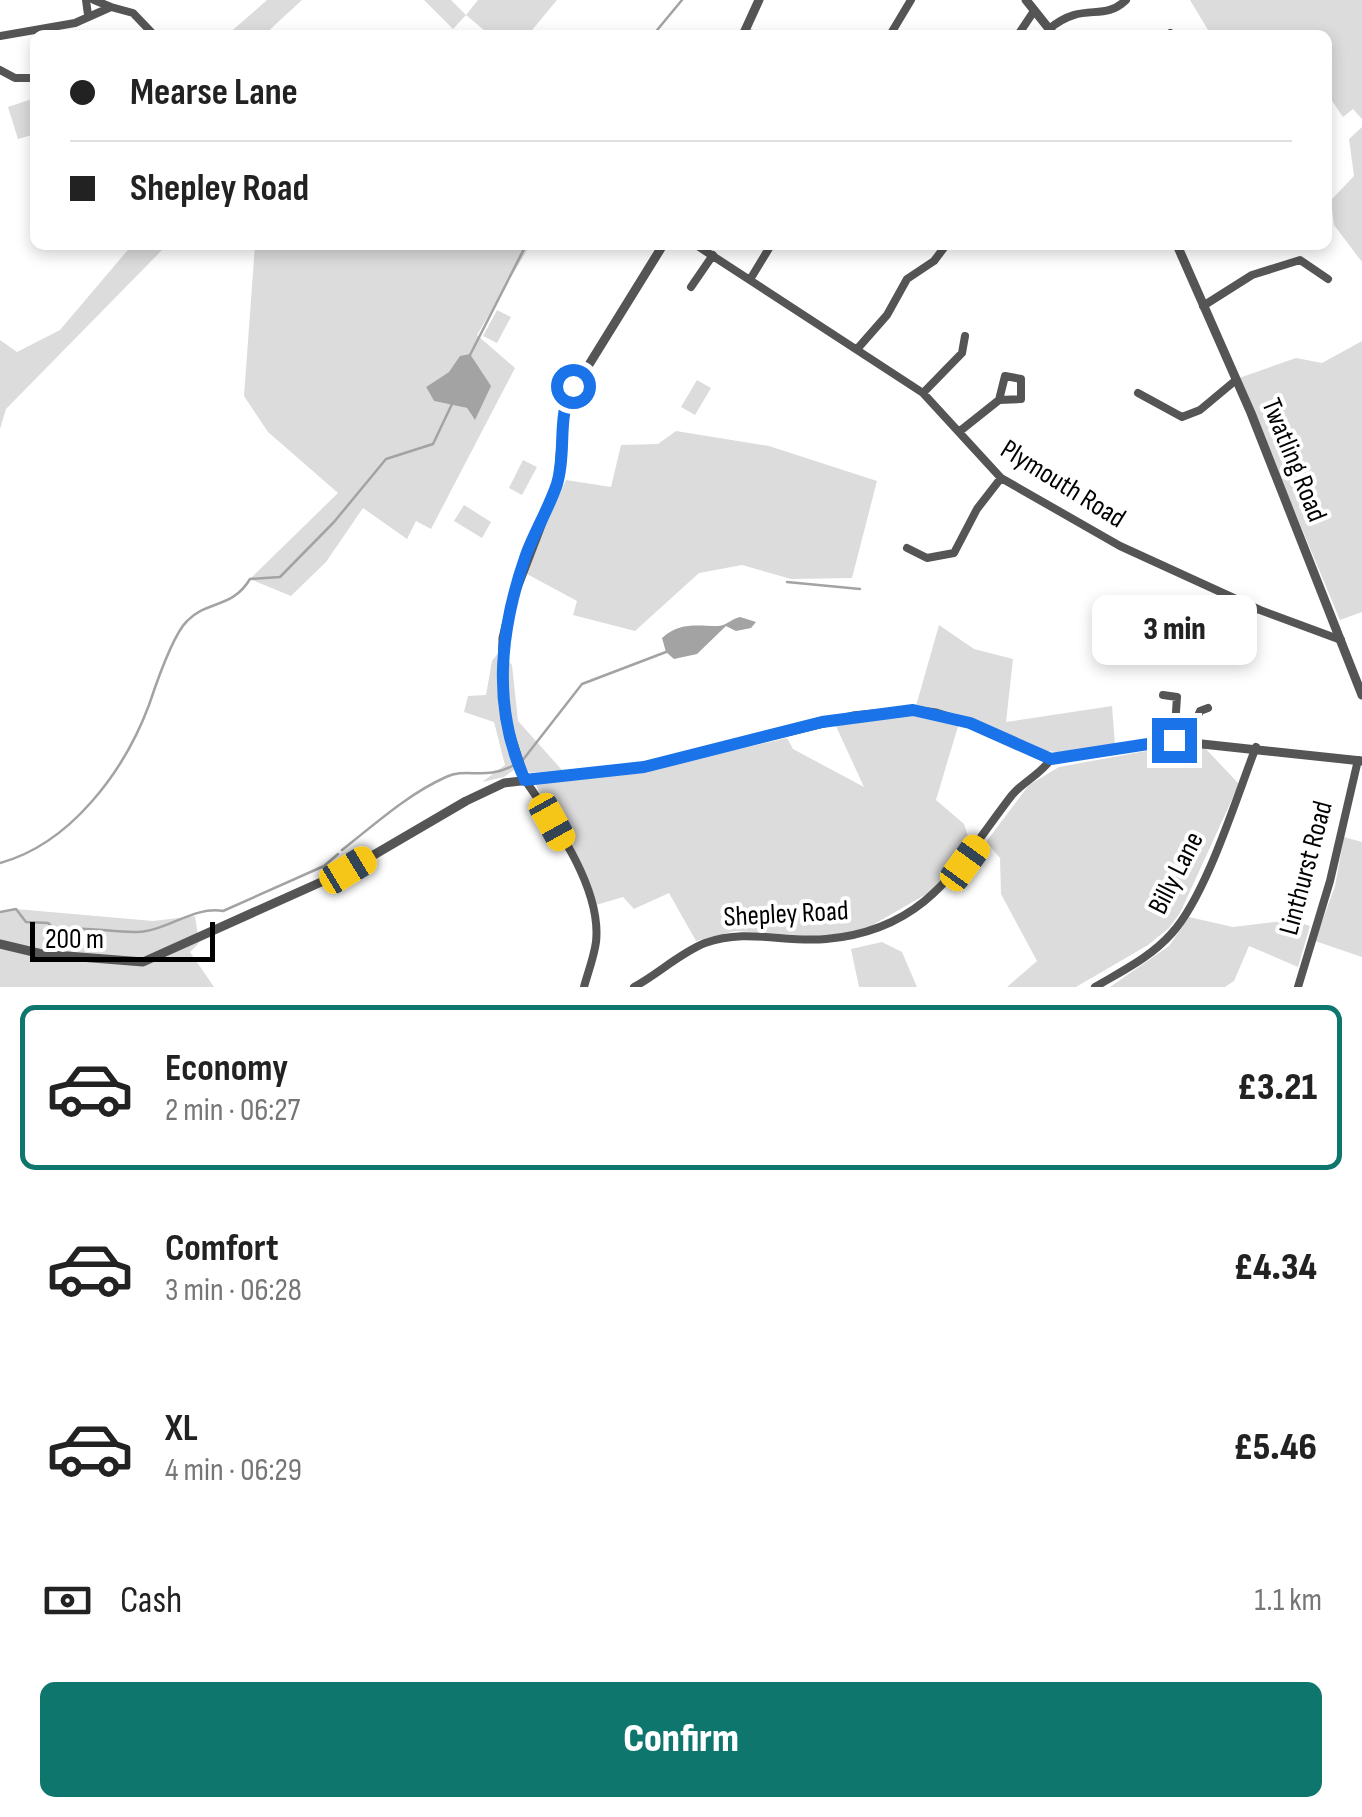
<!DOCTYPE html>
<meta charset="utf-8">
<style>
:root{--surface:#fff;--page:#f6f6f6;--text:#222;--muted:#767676;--line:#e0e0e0;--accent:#0f766e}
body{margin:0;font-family:"Sofia Sans Condensed",sans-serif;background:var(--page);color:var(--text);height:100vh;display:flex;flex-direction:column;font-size:38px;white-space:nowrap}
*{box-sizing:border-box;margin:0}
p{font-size:32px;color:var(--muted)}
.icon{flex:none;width:55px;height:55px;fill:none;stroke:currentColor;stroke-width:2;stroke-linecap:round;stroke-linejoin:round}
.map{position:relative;height:987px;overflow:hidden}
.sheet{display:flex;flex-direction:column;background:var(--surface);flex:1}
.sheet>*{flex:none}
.hud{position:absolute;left:30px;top:30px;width:1302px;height:220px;border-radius:15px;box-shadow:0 5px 15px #0003;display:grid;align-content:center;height:220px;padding:0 40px;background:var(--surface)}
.scale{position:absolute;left:30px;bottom:25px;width:185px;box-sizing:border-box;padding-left:10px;border:5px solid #000;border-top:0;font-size:28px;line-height:35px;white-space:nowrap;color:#000;-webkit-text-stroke:8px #fff;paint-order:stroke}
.end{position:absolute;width:45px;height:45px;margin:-22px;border:12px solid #1a73e8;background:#fff;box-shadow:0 0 0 5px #fff}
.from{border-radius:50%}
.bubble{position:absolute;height:70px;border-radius:15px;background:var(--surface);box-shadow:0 5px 15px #0003;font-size:32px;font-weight:800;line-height:70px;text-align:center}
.car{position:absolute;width:30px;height:60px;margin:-30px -15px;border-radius:12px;box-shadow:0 0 8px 2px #0007;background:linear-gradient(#f5c518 24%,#345 0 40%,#f5c518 0 76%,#345 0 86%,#f5c518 0)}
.hud b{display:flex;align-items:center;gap:35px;height:95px;font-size:38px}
.hud b+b{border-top:2px solid var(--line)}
.hud i{width:25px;height:25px;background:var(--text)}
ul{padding:18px 0 0;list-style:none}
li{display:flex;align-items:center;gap:30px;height:165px;margin:0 20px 15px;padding:0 20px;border:5px solid transparent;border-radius:15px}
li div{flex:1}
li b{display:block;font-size:38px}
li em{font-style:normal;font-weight:800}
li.on{border-color:var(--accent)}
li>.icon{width:90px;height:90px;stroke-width:1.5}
.pay{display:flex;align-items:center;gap:25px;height:110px;padding:0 40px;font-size:38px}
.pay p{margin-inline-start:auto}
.button{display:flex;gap:20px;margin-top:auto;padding:20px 40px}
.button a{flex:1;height:115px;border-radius:15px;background:var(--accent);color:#fff;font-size:40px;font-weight:800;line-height:115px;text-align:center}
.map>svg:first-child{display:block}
.green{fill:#dcdcdc;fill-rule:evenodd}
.water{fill:#a3a3a3}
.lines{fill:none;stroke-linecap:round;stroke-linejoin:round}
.stream{stroke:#a3a3a3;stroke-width:2.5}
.minor{stroke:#555;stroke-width:8}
.tertiary{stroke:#555;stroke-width:9}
.route{stroke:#1a73e8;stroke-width:12}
.labels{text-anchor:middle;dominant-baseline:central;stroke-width:8;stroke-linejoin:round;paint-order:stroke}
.street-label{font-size:28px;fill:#000;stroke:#fff}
</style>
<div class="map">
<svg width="1362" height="987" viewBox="0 0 1362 987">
<rect width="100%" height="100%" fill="#fff"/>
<!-- green -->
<path class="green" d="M267 0H302L264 35H227Z
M424 0H451L466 15 478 0H557L528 35H490L466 15 453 29Z
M1190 0H1362V119L1353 109 1343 117 1328 95V35H1211Z
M35 98V134L18 139 8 107Z
M1362 127V262L1334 225 1331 200 1354 176 1349 139Z
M132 245H167L6 409 0 429V340L17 352 60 330Z
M255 245H530L477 335 515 368 431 529 416 521 407 539 363 508 326 562 291 596 250 579 338 493 268 432 244 396ZM449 372 474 419 467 408 434 401 426 387Z
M497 310 511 317 497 343 483 336Z
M1362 341V612L1340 620 1239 378 1296 358 1322 363Z
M697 380 711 388 695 415 681 407Z
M676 431 769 446 877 481 852 578 791 579 742 565 699 573 635 631 573 615 577 601 525 573 566 480 611 487 621 445 658 444Z
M523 460 537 467 522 495 509 488Z
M464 505 491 522 482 538 454 521Z
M939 625 974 649 1013 659 1006 722 1112 706 1115 745 1057 752 1037 750 972 719 916 706Z
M499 652 512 665 518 721 562 770 530 773 522 764 504 777 482 782 505 765 494 722 464 712 468 696 486 695 492 661Z
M919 713 959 723 936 800 964 824 969 839 937 888 864 930 826 937 735 931 696 941 669 893 634 909 623 897 596 905 535 783 634 773 787 738 793 749 864 787 835 724Z
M1173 746 1204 747 1239 784 1180 913 1169 928 1148 945 1076 987H1007L1037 961 1001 894 1000 858 986 842 1029 785 1059 767Z
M1344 837 1362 842V957L1315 941 1335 886Z
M16 909 153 921 195 916 199 943 190 952 214 987H0V911Z
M1189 917 1233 927 1291 920 1310 926 1298 967 1249 946 1234 981 1225 987H1110L1169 946Z
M882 942 902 952 917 987H859L851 949Z"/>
<!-- water -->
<path class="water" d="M470 354 491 386 475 420 467 408 434 401 426 387 449 372 460 356Z
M740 617 756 622 751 628 736 631 726 626 697 654 674 659 666 652 662 638C680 622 696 626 717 626 726 626 731 619 740 617Z"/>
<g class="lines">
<!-- stream -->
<path class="stream" d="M653 35 682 0
M470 355 526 245
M787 582 860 589
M522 761 582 684 666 652
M342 850C375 824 408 794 446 777 467 767 486 781 514 765
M0 863C70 844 124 772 149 705 156 684 172 636 187 621 207 600 232 609 250 579L280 577 334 522 386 459 433 444 452 404
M0 912 16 909 26 922 48 923 58 932C81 924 110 933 137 932 167 931 193 906 223 911L324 866 338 854"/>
<!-- minor -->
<path class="minor" d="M86 0 88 15
M94 0 111 7
M1049 29C1084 0 1102 23 1126 0
M744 33 762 35
M1170 33 1171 35
M790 35H800
M890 35 911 0
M1018 35 1034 11
M0 36 75 23 111 7 133 13 154 35
M0 70 15 78H35
M696 245 923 393 1001 478 1120 546 1260 610 1341 640
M751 278 771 245
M691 287 713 255
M1203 306 1252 275 1300 260 1328 279
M858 348 887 315 907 279 934 261 946 245
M923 393 962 353 965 336
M1138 393 1182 417 1200 410 1236 380
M960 431 999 400 1005 376 1021 379V399L999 400
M907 548 927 558 954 553 977 509 1001 478
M1163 695 1177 697 1174 741
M1187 741 1200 711 1208 708
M525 780C554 822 602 888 596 942 594 957 588 972 584 987
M634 987C658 974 680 953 705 943 746 928 785 943 826 939 928 930 958 865 1012 795 1024 781 1041 774 1051 759
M1095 987C1122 971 1151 957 1172 933 1207 894 1236 798 1256 747
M1298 987 1330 881 1358 760"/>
<!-- tertiary -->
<path class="tertiary" d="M1026 0 1054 35
M743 35 759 0
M1177 245 1251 413 1362 695
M525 780 505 718 502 679 503 638 512 601 558 481 564 405 663 245
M0 944 42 954 143 962 348 870 466 801 504 783 644 767 853 716 913 710 936 713 988 730 1051 759 1174 741 1362 761"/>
</g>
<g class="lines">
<!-- route -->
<path class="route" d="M573 386C556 418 567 451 557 484 549 508 535 531 526 555 500 629 491 706 525 780L644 767 822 722 913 710 970 723 1051 759 1174 740"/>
</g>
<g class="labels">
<!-- street labels -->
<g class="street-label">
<text transform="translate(1294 460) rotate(68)">Twatling Road</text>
<text transform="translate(1063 484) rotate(32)">Plymouth Road</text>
<text transform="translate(1306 868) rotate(-75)">Linthurst Road</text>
<text transform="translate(1176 873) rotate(-63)">Billy Lane</text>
<text transform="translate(786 914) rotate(-3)">Shepley Road</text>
</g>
</g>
</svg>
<div class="scale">200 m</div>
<i class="end from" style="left:573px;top:386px"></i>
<i class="end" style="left:1174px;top:740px"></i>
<div class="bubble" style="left:1092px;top:595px;width:165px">3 min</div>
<i class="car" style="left:552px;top:822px;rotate:151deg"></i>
<i class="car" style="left:965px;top:863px;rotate:36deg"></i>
<i class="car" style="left:348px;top:870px;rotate:59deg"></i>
<div class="hud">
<b><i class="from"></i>Mearse Lane</b>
<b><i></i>Shepley Road</b>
</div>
</div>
<section class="sheet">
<ul>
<li class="on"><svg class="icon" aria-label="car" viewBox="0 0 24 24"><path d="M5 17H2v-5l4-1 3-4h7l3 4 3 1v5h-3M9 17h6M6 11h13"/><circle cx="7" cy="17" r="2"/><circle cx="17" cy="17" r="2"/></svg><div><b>Economy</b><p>2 min · 06:27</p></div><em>£3.21</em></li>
<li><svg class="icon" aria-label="car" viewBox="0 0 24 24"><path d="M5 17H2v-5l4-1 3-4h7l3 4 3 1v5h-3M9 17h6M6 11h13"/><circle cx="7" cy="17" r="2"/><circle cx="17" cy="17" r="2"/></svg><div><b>Comfort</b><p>3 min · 06:28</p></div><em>£4.34</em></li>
<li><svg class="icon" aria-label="car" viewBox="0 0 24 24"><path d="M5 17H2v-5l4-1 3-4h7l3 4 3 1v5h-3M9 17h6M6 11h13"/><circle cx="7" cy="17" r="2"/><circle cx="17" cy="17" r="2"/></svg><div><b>XL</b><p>4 min · 06:29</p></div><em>£5.46</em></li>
</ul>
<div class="pay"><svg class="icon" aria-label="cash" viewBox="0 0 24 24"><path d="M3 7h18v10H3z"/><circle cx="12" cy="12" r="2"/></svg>Cash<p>1.1 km</p></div>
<div class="button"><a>Confirm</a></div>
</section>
